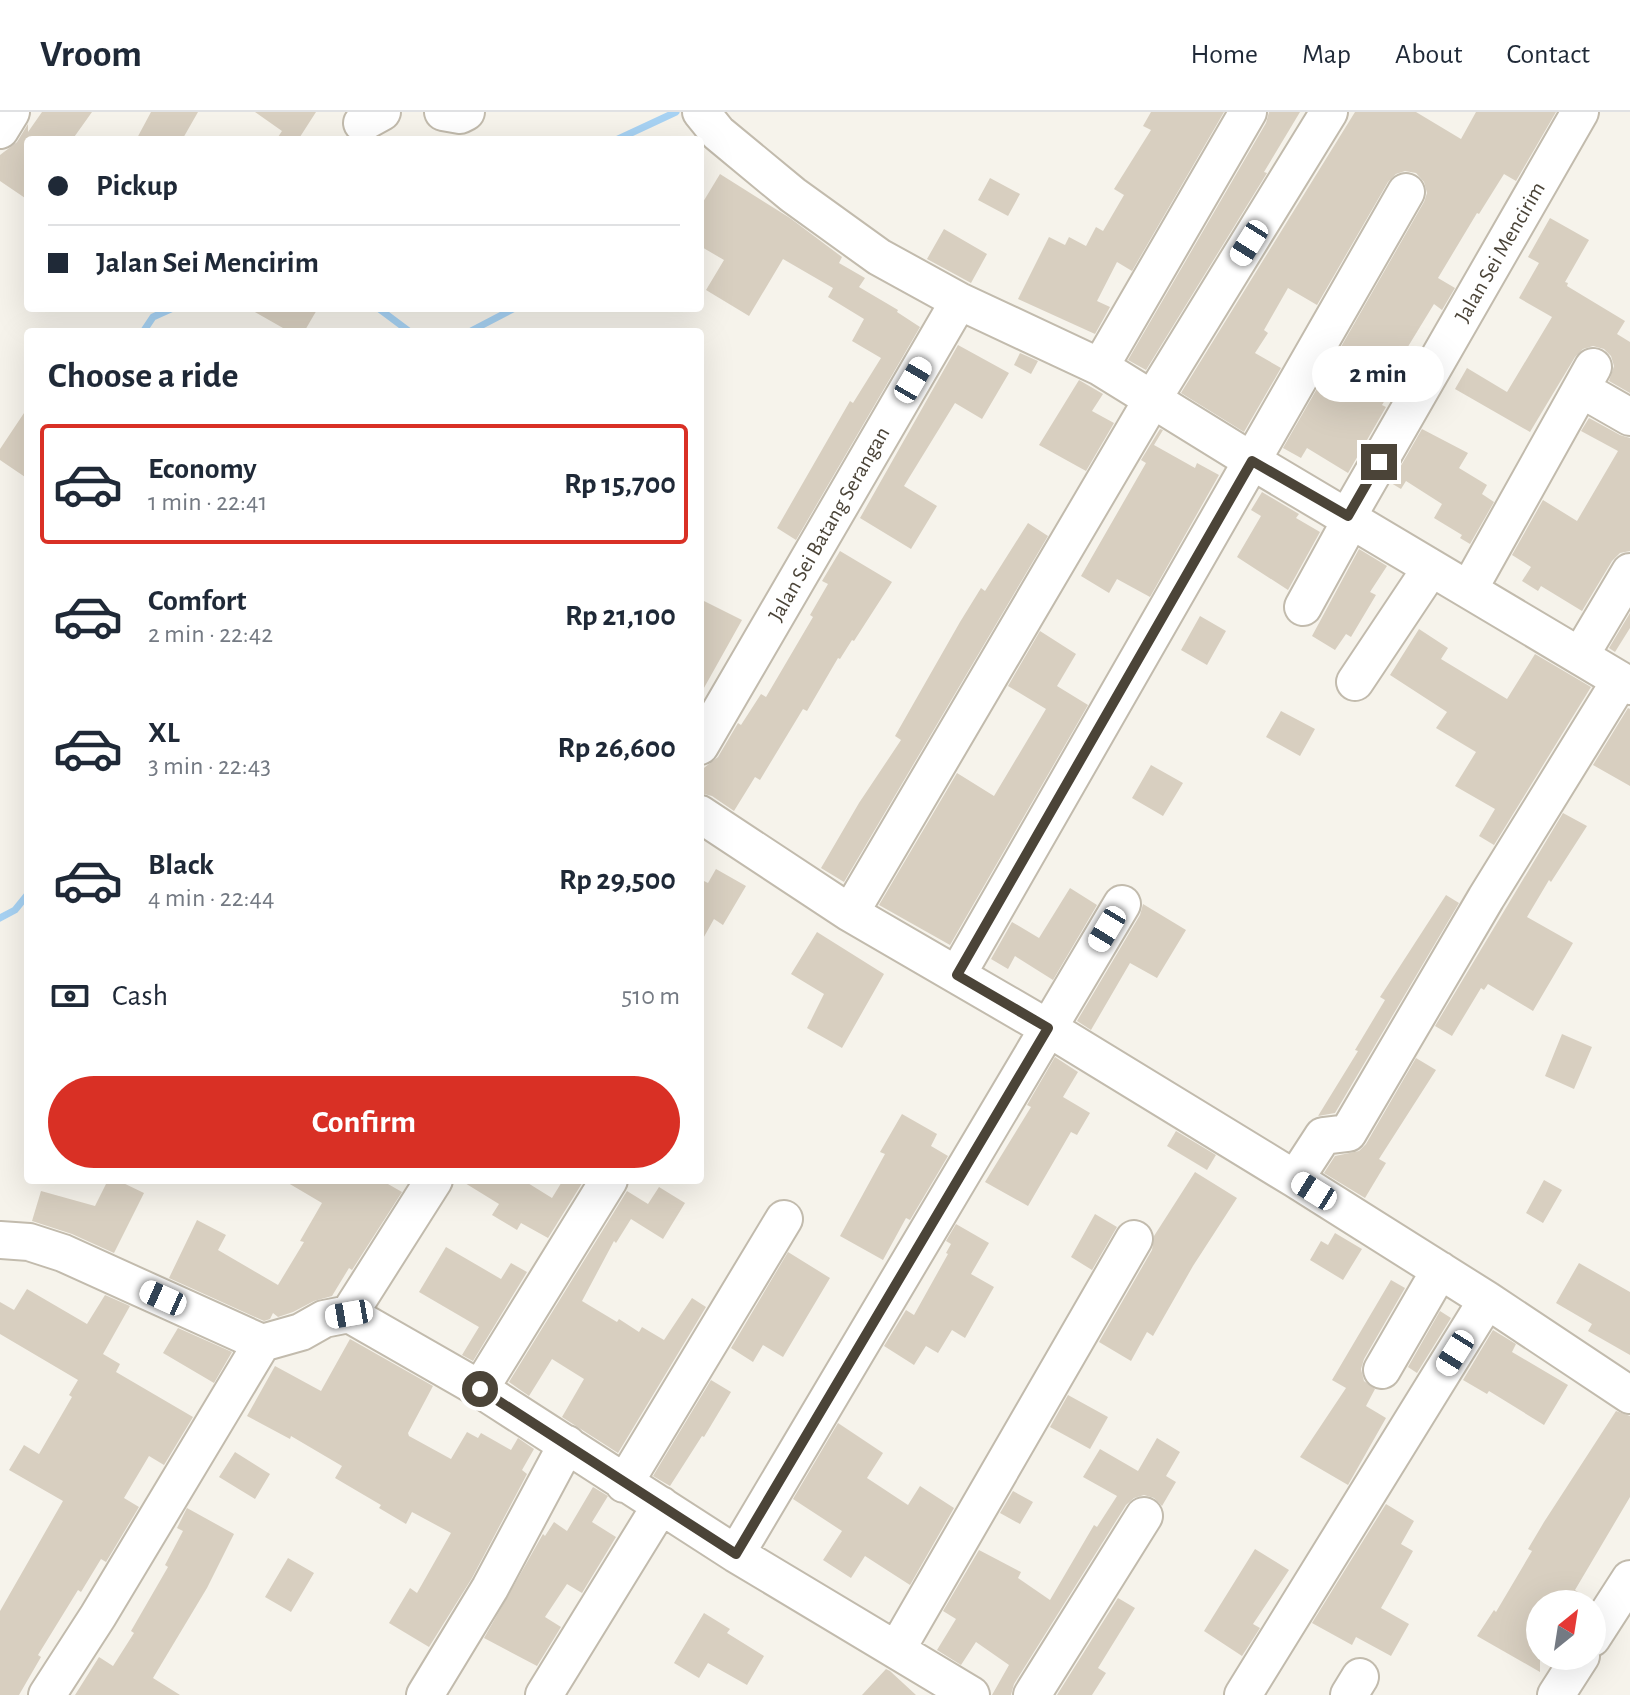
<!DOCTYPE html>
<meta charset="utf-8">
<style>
:root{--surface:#fff;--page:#f2f2f3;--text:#1f2937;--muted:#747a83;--line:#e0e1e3;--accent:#d93025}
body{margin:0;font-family:"Alegreya Sans",sans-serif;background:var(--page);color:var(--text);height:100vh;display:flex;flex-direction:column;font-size:30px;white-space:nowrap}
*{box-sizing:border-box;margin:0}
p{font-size:26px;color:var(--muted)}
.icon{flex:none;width:44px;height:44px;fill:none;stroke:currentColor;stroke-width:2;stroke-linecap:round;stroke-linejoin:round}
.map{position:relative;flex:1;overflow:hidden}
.sheet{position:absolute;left:24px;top:216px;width:680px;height:856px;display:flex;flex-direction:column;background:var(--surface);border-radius:8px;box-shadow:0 8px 32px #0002}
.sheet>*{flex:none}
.hud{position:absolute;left:24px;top:24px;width:680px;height:176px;border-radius:8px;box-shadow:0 8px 32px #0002;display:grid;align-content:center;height:176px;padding:0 24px;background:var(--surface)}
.needle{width:52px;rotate:30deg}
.controls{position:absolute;left:1526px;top:1478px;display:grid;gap:16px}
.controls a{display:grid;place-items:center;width:80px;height:80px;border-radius:50%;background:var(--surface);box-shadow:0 8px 32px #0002;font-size:40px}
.end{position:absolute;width:36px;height:36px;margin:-18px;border:10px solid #4b4438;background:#fff;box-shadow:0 0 0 4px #fff}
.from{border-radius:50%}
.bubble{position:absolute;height:56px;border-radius:28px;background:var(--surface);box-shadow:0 8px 32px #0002;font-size:26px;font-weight:700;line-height:56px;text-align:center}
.car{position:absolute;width:24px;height:48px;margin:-24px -12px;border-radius:10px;box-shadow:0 0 6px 2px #0007;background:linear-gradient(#fff 24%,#345 0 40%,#fff 0 76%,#345 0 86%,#fff 0)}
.hud b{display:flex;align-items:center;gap:28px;height:76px;font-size:30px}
.hud b+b{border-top:2px solid var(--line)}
.hud i{width:20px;height:20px;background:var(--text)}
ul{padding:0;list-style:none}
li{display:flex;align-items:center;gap:24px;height:120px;margin:0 16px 12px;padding:0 8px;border:4px solid transparent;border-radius:8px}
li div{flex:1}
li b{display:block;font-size:30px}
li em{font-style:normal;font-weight:700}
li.on{border-color:var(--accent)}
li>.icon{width:72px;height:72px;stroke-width:1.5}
h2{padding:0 24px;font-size:36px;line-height:96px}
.pay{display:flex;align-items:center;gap:20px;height:88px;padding:0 24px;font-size:30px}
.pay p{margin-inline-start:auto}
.button{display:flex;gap:16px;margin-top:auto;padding:16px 24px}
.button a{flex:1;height:92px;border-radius:48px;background:var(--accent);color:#fff;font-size:32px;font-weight:700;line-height:92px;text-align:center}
header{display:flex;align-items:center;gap:48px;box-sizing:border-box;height:112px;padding:0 40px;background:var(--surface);border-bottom:2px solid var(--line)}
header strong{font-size:38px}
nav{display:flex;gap:44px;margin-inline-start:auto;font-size:28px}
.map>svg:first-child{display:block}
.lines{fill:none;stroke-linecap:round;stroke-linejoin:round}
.stream{stroke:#a7d2f3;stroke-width:7}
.building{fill:#d8cfc0}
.minor-casing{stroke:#c2bbad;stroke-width:40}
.minor{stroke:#fff;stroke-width:36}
.route{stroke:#4b4438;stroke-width:10}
.labels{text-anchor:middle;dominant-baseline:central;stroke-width:6;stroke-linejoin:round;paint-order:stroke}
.street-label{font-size:22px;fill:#4b4438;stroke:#fff}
</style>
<header>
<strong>Vroom</strong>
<nav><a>Home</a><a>Map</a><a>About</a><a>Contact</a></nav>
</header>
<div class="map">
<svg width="1630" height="1583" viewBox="0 0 1630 1583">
<rect width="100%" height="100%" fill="#f6f3eb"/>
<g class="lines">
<!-- stream -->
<path class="stream" d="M616 28 676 0
M378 196 410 220
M143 220 153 205 173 196
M469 220 515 196
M0 806 15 798 28 782"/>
</g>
<!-- building -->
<path class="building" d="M42 0H92L72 28H28V88L0 69V43L17 30 28 12V20Z
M151 0H198L182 28H136Z
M255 0H316L298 28H276L282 19Z
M1151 0H1224L1132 159 1117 150 1097 189 1110 195 1095 222 1018 187 1049 125 1065 133 1069 125 1086 134 1096 115 1103 119 1124 83 1114 77 1151 18 1143 14Z
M1269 0H1300L1264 60 1267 61 1146 258 1128 248 1266 11Z
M1355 0H1416L1461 27 1476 0H1556L1516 69 1504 62 1479 102 1477 101 1438 166 1455 176 1442 198 1434 192 1398 251 1405 255 1382 293 1386 295 1348 361 1307 336 1301 346 1283 336 1424 90 1427 81 1424 70 1416 61 1405 59 1396 62 1388 70 1317 193 1288 176 1264 218 1268 221 1255 241 1281 256 1244 320 1181 281Z
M720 62 790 106 842 145 839 151 865 166 859 175 898 198 897 200 920 215 796 428 777 416 850 289 853 291 881 246 852 229 864 207 828 185 833 176 783 147 749 204 706 178 724 148 700 134V95Z
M990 66 1020 82 1008 104 978 88Z
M1550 106 1589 128 1565 170 1568 171 1567 174 1625 209 1617 222 1630 230V281L1609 269 1614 254 1611 244 1604 237 1593 234 1583 237 1575 245 1530 320 1455 277 1467 256 1507 280 1552 205 1519 186 1539 151 1528 145Z
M944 117 987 142 971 171 927 147Z
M248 196H318L304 220H290Z
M958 233 1009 261 982 307 955 291 904 374 937 394 911 437 860 406Z
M1020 241 1038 249 1031 262 1014 253Z
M1079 268 1103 282 1092 299 1114 311 1086 359 1039 333Z
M28 295V367L0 348V337Z
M1589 306 1620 323 1630 326V439L1620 441 1612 449 1582 499 1541 474 1538 479 1522 469 1531 455 1512 443 1543 388 1577 409 1618 339 1581 319Z
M1160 317 1163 318 1154 333 1195 356 1197 351 1219 363 1150 485 1117 467 1109 481 1081 464 1146 351 1141 348Z
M1422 317 1468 341 1459 356 1487 373 1482 382 1494 390 1470 432 1460 426 1462 423 1434 406 1442 392 1406 369 1401 377 1391 371Z
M1262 380 1299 402 1296 406 1320 420 1288 478 1237 445 1261 404 1251 398Z
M1028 411 1048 424 844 770 821 756 859 691 901 628 895 624 960 510 981 476 985 479Z
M1359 437 1387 454 1370 480 1376 483 1351 525 1346 522 1335 538 1312 524Z
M840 439 892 470 854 529 852 528 840 547 838 546 807 599 803 597 760 668 755 665 734 699 712 684 700 681V659L718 645 738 611 741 613 761 582 766 585 813 505 810 503 828 472 822 469Z
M700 487 742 508 700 583Z
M1630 501V516L1615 540 1609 536Z
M1200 504 1226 519 1207 553 1181 538Z
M1419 517 1448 536 1441 547 1507 587 1535 542 1591 575 1494 733 1479 724 1495 697 1455 674 1476 640 1436 616 1447 600 1390 563Z
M1040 519 1076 542 1057 574 1088 593 950 833 879 793 957 661 994 684 1046 597 1008 574Z
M1628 596 1630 597V674L1593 653Z
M1281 599 1315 617 1300 644 1266 625Z
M1151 653 1183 671 1163 704 1132 686Z
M1563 701 1587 714 1551 770 1549 768 1527 805 1573 831 1533 899 1488 872 1484 878 1481 876 1452 924 1435 914Z
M716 757 746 774 723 813 714 807 700 832V767L708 771Z
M1070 776 1097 793 1053 868 1015 844 1008 857 991 847 1012 810 1039 826Z
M1446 783 1459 791 1335 1001 1318 1004 1358 939 1355 938 1385 888 1380 885Z
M1143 792 1186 818 1157 866 1130 851 1091 918 1077 909 1140 803Z
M817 820 884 862 842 936 807 916 824 882 791 862Z
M1562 922 1592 935 1574 977 1545 964Z
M1055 945 1078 960 1063 985 1090 1001 1077 1023 1071 1020 1028 1094 985 1070 1031 995 1027 993Z
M1416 946 1436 958 1379 1047 1386 1051 1365 1086 1324 1061 1335 1044 1359 1039 1366 1032Z
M902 1002 937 1022 931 1034 948 1044 910 1108 906 1106 883 1148 840 1124 885 1042 880 1040Z
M1176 1019 1216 1043 1207 1058 1167 1034Z
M1195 1060 1237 1086 1193 1154 1153 1224 1147 1220 1131 1249 1099 1230 1152 1138 1154 1124Z
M108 1068H117L144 1081 114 1141 72 1122 32 1109 41 1079 95 1094Z
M283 1068H381L402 1080 352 1158 349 1156 332 1184 314 1189 293 1200 278 1205 273 1201 270 1207 264 1209 169 1166 197 1108 226 1123 218 1138 278 1173 304 1130 300 1129 322 1091Z
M460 1068H523L552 1086 563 1068H584L548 1126 521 1111 517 1118 492 1103 499 1092Z
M1544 1068 1562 1078 1543 1111 1526 1101Z
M659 1075 685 1091 663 1127 631 1107 616 1131 614 1129 582 1189 617 1210 619 1207 639 1220 642 1215 664 1228 692 1186 706 1195 618 1341 562 1305 584 1267 552 1247 529 1284 509 1270 627 1079 648 1092Z
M1095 1102 1117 1115 1092 1158 1071 1145Z
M956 1112 989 1131 971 1162 994 1175 965 1226 952 1218 938 1241 926 1234 914 1253 884 1234 906 1198 914 1203 948 1142 946 1141 951 1132 946 1129Z
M1335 1121 1362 1137 1343 1168 1310 1148 1321 1129 1328 1133Z
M446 1135 501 1167 511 1151 527 1160 473 1249 462 1243 479 1215 419 1180Z
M788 1140 830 1166 783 1245 763 1233 753 1250 731 1236Z
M1579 1151 1630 1180V1243L1588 1219 1592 1212 1556 1191Z
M1391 1168 1405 1176 1364 1247 1361 1257 1364 1269 1375 1277 1366 1294 1386 1306 1348 1373 1300 1345 1346 1276 1332 1268Z
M27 1177 87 1212 105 1183 130 1194 103 1242 120 1252 116 1260 193 1305 164 1353 149 1344 124 1386 139 1395 106 1450 101 1447 81 1480 78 1478 38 1543 41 1545 19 1583H0V1499L63 1389 9 1358 24 1333 39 1342 72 1285 69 1283 78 1268 0 1222V1190L14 1198Z
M1440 1199 1451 1206 1417 1261 1408 1255Z
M178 1216 232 1240 214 1271 163 1241Z
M1493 1218 1516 1232 1512 1240 1568 1273 1544 1313 1489 1279 1487 1282 1463 1268Z
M350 1227 433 1274 408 1321 409 1324 451 1347 467 1320 478 1326 481 1321 511 1338 518 1326 534 1337 522 1358 527 1362 472 1466 429 1535 389 1511 410 1476 417 1481 451 1421 412 1400 406 1412 379 1396 381 1393 335 1366 342 1354 291 1324 290 1327 247 1304 275 1254 321 1279Z
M711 1268 731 1280 704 1325 702 1324 670 1374 653 1364Z
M1068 1283 1108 1305 1090 1337 1050 1315Z
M1616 1299 1630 1304V1385L1575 1478 1591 1489 1589 1492H1540V1560L1477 1524 1494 1498 1496 1500 1532 1439 1528 1437 1544 1410Z
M838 1311 883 1341 867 1366 908 1393 920 1374 954 1396 910 1473 865 1444 851 1466 823 1448 842 1419 793 1387Z
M1157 1326 1180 1340 1166 1364 1176 1370 1162 1394 1154 1386 1144 1383 1134 1386 1126 1393 1014 1572 1011 1583H992L1009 1553 976 1530 961 1553 937 1538 956 1507 943 1499 979 1438 1021 1460 1018 1466 1050 1488 1094 1413 1097 1415 1117 1384 1083 1365 1100 1337 1138 1359Z
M235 1340 270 1362 255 1387 219 1365Z
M593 1375 608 1384 592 1410 616 1425 582 1481 567 1472 545 1505 561 1515 537 1554 484 1526 543 1422 545 1424 554 1410 567 1419Z
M1013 1379 1033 1390 1020 1412 1000 1401Z
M1386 1392 1414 1409 1401 1432 1413 1439 1381 1496 1409 1512 1391 1544 1356 1525 1352 1533 1312 1511Z
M187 1396 234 1422 207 1476 153 1566 180 1583H75L99 1545 113 1554 134 1521 131 1519 168 1455 165 1453 183 1419 177 1416Z
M1255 1437 1289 1458 1253 1512 1260 1516 1242 1544 1204 1519Z
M288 1446 314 1461 291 1500 265 1485Z
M1118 1486 1135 1496 1098 1556 1106 1561 1092 1583H1057Z
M704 1501 730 1517 727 1521 764 1544 747 1573 708 1551 699 1566 674 1551Z
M886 1557 890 1559 916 1583H862Z"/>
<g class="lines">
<!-- minor casing -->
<g class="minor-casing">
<path id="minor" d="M443 0 460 3 466 0
M701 0 718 21 793 83 879 145 959 189 1100 255 1252 349 1630 574
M362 11 382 0
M0 18 11 0
M1100 255 1248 0
M1581 277 1630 305
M1348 404 1580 0
M1469 477 1593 255
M1303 495 1352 406
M1580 544 1630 460
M1355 570 1431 456
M700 634 959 189
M700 702 850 801 1048 916 1295 1067 1487 1188 1630 1283
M850 801 1152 288 1329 0
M957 863 1406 80
M1295 1067 1323 1024 1348 1021 1486 786 1620 569
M0 1128 29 1130 63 1141 262 1231
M349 1202 434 1068
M1382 1258 1440 1158
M480 1277 609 1068
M624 1372 784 1107
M736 1442 1122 792
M1592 1526 1630 1467
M897 1537 1134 1127
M47 1583 98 1504 262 1231 301 1220 324 1207 349 1202 480 1277 736 1442 971 1583
M425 1583 490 1476 567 1332
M544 1583 661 1393
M1032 1583 1144 1404
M1243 1583 1487 1188
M1349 1583 1360 1565
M1556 1583 1581 1544"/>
</g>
<!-- minor -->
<use href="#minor" class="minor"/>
</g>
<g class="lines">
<!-- route -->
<path class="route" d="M480 1277 736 1442 1048 916 957 863 1252 349 1348 404 1379 350"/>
</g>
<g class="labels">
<!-- street labels -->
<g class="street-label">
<text transform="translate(1500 140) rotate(-60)">Jalan Sei Mencirim</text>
<text transform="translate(829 412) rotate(-60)">Jalan Sei Batang Serangan</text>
</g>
</g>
</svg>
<div class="controls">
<a><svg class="needle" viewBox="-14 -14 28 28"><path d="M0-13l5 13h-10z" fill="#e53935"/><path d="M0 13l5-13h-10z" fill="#747a83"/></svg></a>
</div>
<i class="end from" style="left:480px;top:1277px"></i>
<i class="end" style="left:1379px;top:350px"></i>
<div class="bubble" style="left:1312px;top:234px;width:132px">2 min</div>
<i class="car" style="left:1249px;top:131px;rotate:212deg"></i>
<i class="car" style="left:913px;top:268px;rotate:30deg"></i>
<i class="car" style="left:1107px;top:817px;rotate:211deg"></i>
<i class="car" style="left:1314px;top:1079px;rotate:302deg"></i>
<i class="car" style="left:163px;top:1186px;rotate:294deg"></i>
<i class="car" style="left:349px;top:1202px;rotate:260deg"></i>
<i class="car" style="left:1455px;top:1241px;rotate:212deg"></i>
<div class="hud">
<b><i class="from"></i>Pickup</b>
<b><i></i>Jalan Sei Mencirim</b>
</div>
<section class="sheet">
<h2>Choose a ride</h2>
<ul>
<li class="on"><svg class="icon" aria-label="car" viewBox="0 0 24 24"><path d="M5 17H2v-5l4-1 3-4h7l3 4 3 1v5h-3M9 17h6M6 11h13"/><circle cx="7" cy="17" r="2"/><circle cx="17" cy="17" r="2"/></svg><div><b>Economy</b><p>1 min · 22:41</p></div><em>Rp 15,700</em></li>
<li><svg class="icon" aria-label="car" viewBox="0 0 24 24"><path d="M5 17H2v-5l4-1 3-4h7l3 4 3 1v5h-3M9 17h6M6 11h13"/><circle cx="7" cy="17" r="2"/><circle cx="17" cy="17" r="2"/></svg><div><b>Comfort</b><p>2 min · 22:42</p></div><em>Rp 21,100</em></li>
<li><svg class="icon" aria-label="car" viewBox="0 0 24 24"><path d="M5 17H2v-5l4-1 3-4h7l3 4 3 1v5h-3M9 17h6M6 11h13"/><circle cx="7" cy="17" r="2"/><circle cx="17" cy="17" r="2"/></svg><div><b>XL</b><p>3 min · 22:43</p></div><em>Rp 26,600</em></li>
<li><svg class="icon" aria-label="car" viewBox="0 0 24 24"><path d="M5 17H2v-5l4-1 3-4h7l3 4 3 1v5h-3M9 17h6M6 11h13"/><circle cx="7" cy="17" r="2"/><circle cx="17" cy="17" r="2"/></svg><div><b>Black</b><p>4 min · 22:44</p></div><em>Rp 29,500</em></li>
</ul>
<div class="pay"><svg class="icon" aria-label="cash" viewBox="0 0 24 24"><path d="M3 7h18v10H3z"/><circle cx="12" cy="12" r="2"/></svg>Cash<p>510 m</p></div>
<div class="button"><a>Confirm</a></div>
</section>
</div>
